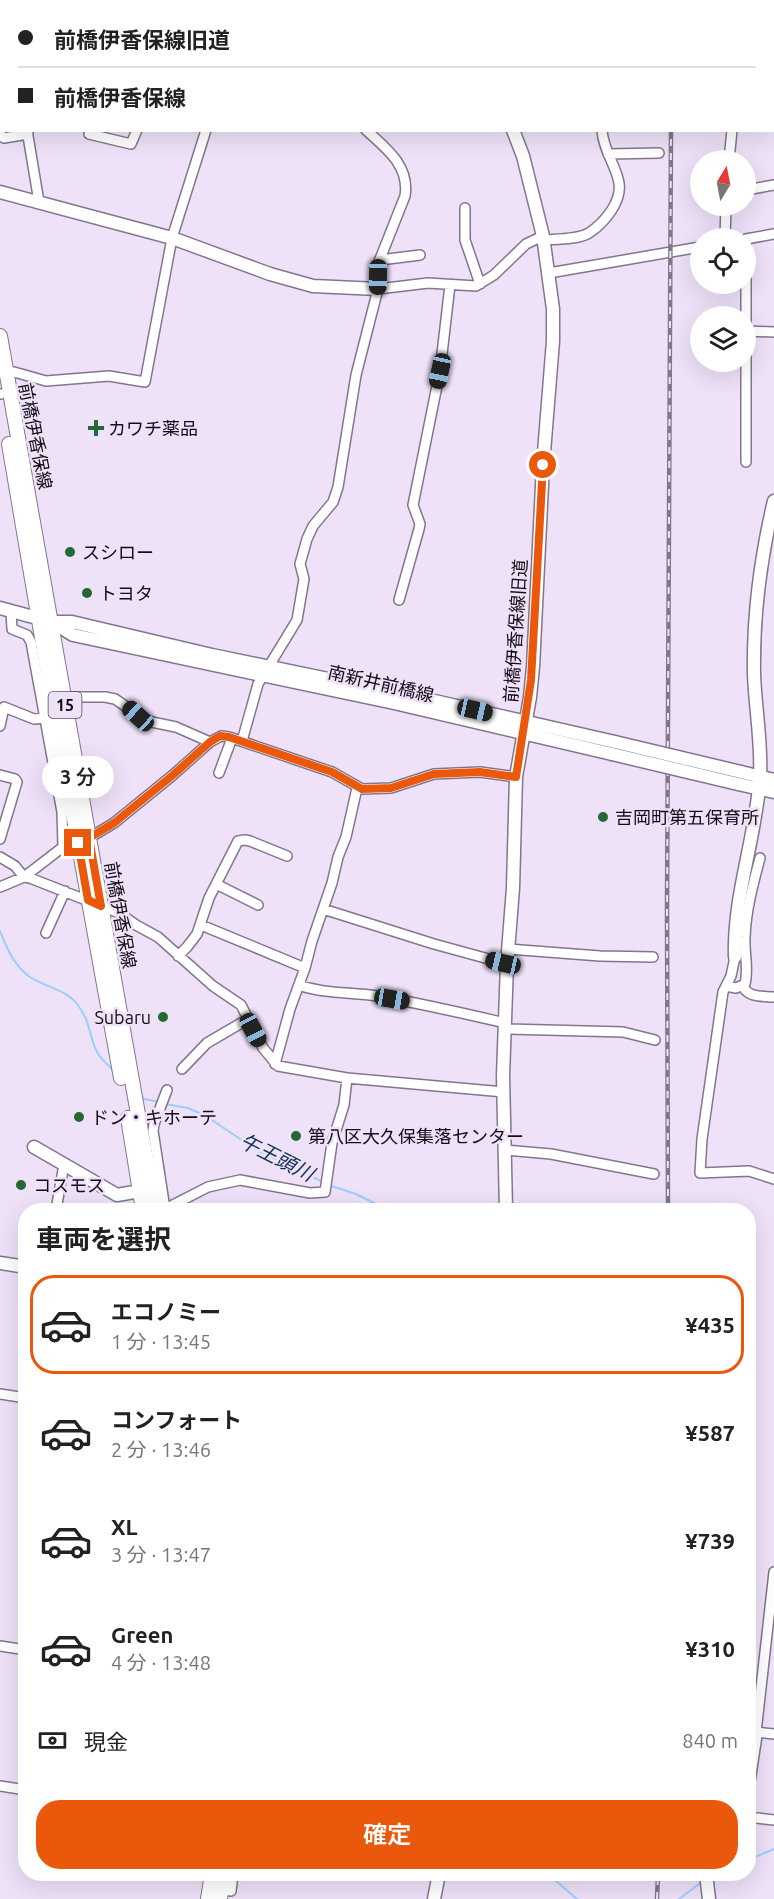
<!DOCTYPE html>
<html lang="ja">
<meta charset="utf-8">
<style>
:root{--surface:#fff;--page:#f2f2f2;--text:#222;--muted:#767676;--line:#e0e0e0;--accent:#ea580c}
body{margin:0;font-family:Ubuntu,"Noto Sans JP",sans-serif;background:var(--page);color:var(--text);height:100vh;display:flex;flex-direction:column;font-size:22px;white-space:nowrap}
*{box-sizing:border-box;margin:0}
p{font-size:20px;color:var(--muted)}
.icon{flex:none;width:33px;height:33px;fill:none;stroke:currentColor;stroke-width:2;stroke-linecap:round;stroke-linejoin:round}
.map{position:relative;flex:1;overflow:hidden}
.details{position:absolute;left:18px;top:1203px;width:738px;height:678px;display:flex;flex-direction:column;background:var(--surface);border-radius:24px;box-shadow:0 6px 24px #0002}
.details>*{flex:none}
.hud{position:absolute;left:0px;top:0px;width:774px;height:132px;box-shadow:0 6px 24px #0002;display:grid;align-content:center;height:132px;padding:0 18px;background:var(--surface)}
.needle{width:39px;rotate:10deg}
.buttons{position:absolute;left:690px;top:150px;display:grid;gap:12px}
.buttons a{display:grid;place-items:center;width:66px;height:66px;border-radius:50%;background:var(--surface);box-shadow:0 6px 24px #0002;font-size:30px}
.end{position:absolute;width:27px;height:27px;margin:-14px;border:8px solid #ea580c;background:#fff;box-shadow:0 0 0 3px #fff}
.from{border-radius:50%}
.bubble{position:absolute;height:42px;border-radius:21px;background:var(--surface);box-shadow:0 6px 24px #0002;font-size:20px;font-weight:600;line-height:42px;text-align:center}
.car{position:absolute;width:18px;height:36px;margin:-18px -9px;border-radius:8px;box-shadow:0 0 4px 2px #0007;background:linear-gradient(#222 24%,#8ab4d8 0 40%,#222 0 76%,#8ab4d8 0 86%,#222 0)}
.hud b{display:flex;align-items:center;gap:21px;height:57px;font-size:22px}
.hud b+b{border-top:2px solid var(--line)}
.hud i{width:15px;height:15px;background:var(--text)}
ul{padding:0;list-style:none}
li{display:flex;align-items:center;gap:18px;height:99px;margin:0 12px 9px;padding:0 6px;border:3px solid transparent;border-radius:24px}
li div{flex:1}
li b{display:block;font-size:22px}
li em{font-style:normal;font-weight:600}
li.current{border-color:var(--accent)}
li>.icon{width:54px;height:54px;stroke-width:1.5}
h2{padding:0 18px;font-size:27px;line-height:72px}
.pay{display:flex;align-items:center;gap:15px;height:66px;padding:0 18px;font-size:22px}
.pay p{margin-inline-start:auto}
.action{display:flex;gap:12px;margin-top:auto;padding:12px 18px}
.action a{flex:1;height:69px;border-radius:24px;background:var(--accent);color:#fff;font-size:24px;font-weight:600;line-height:69px;text-align:center}
.map>svg:first-child{display:block}
.lines{fill:none;stroke-linecap:round;stroke-linejoin:round}
.stream{stroke:#9acffd;stroke-width:2}
.street-casing{stroke:#83768c;stroke-width:12}
.secondary-casing{stroke:#83768c;stroke-width:15}
.primary-casing{stroke:#83768c;stroke-width:16}
.street{stroke:#fff;stroke-width:9}
.secondary{stroke:#fff;stroke-width:12}
.primary{stroke:#fff;stroke-width:14}
.rail-casing{stroke:#817887;stroke-width:4.5}
.rail{stroke:#eee1f8;stroke-width:2;stroke-dasharray:7;stroke-linecap:butt}
.secondary-bridge-casing{stroke:#83768c;stroke-width:15;stroke-linecap:butt}
.secondary-bridge{stroke:#fff;stroke-width:12}
.route{stroke:#ea580c;stroke-width:8}
.poi-dot{fill:#246834;stroke:#eee1f8;stroke-width:2}
.labels{text-anchor:middle;dominant-baseline:central;stroke-width:5;stroke-linejoin:round;paint-order:stroke}
.shield{fill:#eee1f8;stroke:#544d59;stroke-width:1.5}
.shield-label{font-size:16px;font-weight:bold;fill:#120d15}
.poi-label{font-size:18px;fill:#120d15;stroke:#eee1f8;text-anchor:start}
.street-label{font-size:18px;fill:#120d15;stroke:#eee1f8}
.water-label{font-size:20px;font-style:italic;fill:#0a3250;stroke:#eee1f8}
</style>
<div class="map">
<svg width="774" height="1899" viewBox="0 0 774 1899">
<rect width="100%" height="100%" fill="#eee1f8"/>
<g class="lines">
<!-- stream -->
<path class="stream" d="M0 931C7 948 14 966 30 977 45 987 65 989 77 1004 91 1022 88 1032 96 1050 100 1059 108 1065 114 1071
M140 1095 144 1099 160 1102
M165 1104 188 1108 206 1116 255 1149 323 1182
M328 1185 356 1194 388 1210
M748 1860 774 1849
M548 1874 577 1899
M679 1899 703 1881"/>
<!-- street casing -->
<g class="street-casing">
<path id="street" d="M150 0 152 2
M160 2V0
M260 2V0
M531 2 532 0
M600 2V0
M762 2V0
M772 56 774 55
M0 71H2
M0 130 1 136 4 138 28 134
M27 130 39 202
M89 134 131 144 137 130
M608 154 659 153
M729 160 732 130
M746 190 774 185
M465 208V240L480 284
M725 238 726 206
M746 239 774 234
M543 240C556 239 577 240 589 233 604 223 622 202 619 183 616 165 603 150 602 130
M380 260 420 255
M549 273 700 247
M378 289 428 283 476 286 494 275 526 244 543 236
M747 331 774 332
M6 373 14 372 46 381 109 376 145 382 172 238 206 130
M0 394H1
M746 462V239
M399 600 419 529 420 524 413 505 440 371 450 285
M11 611 12 629 27 635 31 642 62 812 63 847
M64 697H105L115 699 147 721 176 727 210 742
M0 726 4 707 34 719 45 718
M242 741 258 684 297 620 304 579 300 564 307 539 313 526 333 502 338 487 356 375 378 289V264L405 196C410 166 386 148 366 130
M219 773 232 738
M0 775 15 779 17 782 0 839
M89 838 114 823 173 775 210 742 221 736 229 737 332 772 362 789 391 788 434 774 480 772 516 777
M0 857 15 866 24 877 30 878 119 913 136 925 158 937 213 986 241 1005 263 1048 278 1066 347 1078 504 1092
M216 884 258 905
M0 887 24 877 63 847 78 842
M323 909 434 944 507 964
M201 925 305 968
M46 933 65 891
M508 949 600 956 653 957
M178 956 187 947 197 934 209 898 238 841 245 840 250 841 287 856
M735 957 731 976 723 992 702 1139 700 1173 749 1171 774 1179
M299 985C324 994 351 992 377 996 420 1003 462 1013 505 1023
M726 986 736 988 745 984C749 968 744 953 745 937 746 910 753 884 760 858
M743 987C750 998 762 996 774 997
M505 1029 623 1032 655 1040
M275 1064 290 1009 305 968 312 941 332 883 338 857 346 837 357 788
M182 1069 207 1043 248 1019
M506 1150 551 1154 654 1174
M165 1209 153 1131 154 1124 167 1090
M56 1210 63 1170 65 1165
M155 1210 165 1209 208 1187 240 1180 310 1193 325 1192 332 1143 344 1105 347 1078
M0 1394 26 1398
M774 1572 756 1732 774 1734
M0 1646 26 1650
M0 1786 26 1790
M748 1817 774 1820
M221 1889 231 1891 233 1874"/>
</g>
<!-- secondary casing -->
<g class="secondary-casing">
<path id="secondary" d="M471 2V0
M0 192 172 238 270 274 313 286 378 289
M0 608 52 622 73 635 394 703 612 754
M53 622H72L212 655 439 702 615 742
M741 772 774 780
M738 784 774 792
M735 957C733 896 756 838 760 777 762 742 755 708 754 673 753 616 761 556 774 501
M34 1147 117 1195 140 1191
M506 1210 503 1076 507 964 513 888 516 777 530 697 533 667 543 465 553 341V309L543 236 523 156 513 130
M0 1263 26 1267
M748 1785 756 1732
M706 1874 709 1899
M434 1899 439 1874"/>
</g>
<!-- primary casing -->
<g class="primary-casing">
<path id="primary" d="M0 336 155 1210
M9 444 55 714 121 1078
M128 1118 143 1210
M208 1899 212 1874
M220 1899 224 1874"/>
</g>
<!-- street -->
<use href="#street" class="street"/>
<!-- secondary -->
<use href="#secondary" class="secondary"/>
<!-- primary -->
<use href="#primary" class="primary"/>
<!-- rail casing -->
<g class="rail-casing">
<path id="rail" d="M672 2V0
M668 1210 667 909 671 130
M657 1899 658 1874"/>
</g>
<!-- rail -->
<use href="#rail" class="rail"/>
<!-- secondary-bridge casing -->
<g class="secondary-bridge-casing">
<path id="secondary-bridge" d="M615 742 741 772
M612 754 738 784"/>
</g>
<!-- secondary-bridge -->
<use href="#secondary-bridge" class="secondary-bridge"/>
</g>
<g class="lines">
<!-- route -->
<path class="route" d="M78 843 88 900 101 906 89 838 114 823 173 775 210 742 220 736 229 737 332 772 362 789 391 788 434 774 480 772 516 777 531 680 543 465"/>
</g>
<!-- markers -->
<g class="poi-dot">
<path d="M93 419h6v6h6v6h-6v6h-6v-6h-6v-6h6z"/>
<circle cx="70" cy="552" r="6"/>
<circle cx="87" cy="593" r="6"/>
<circle cx="603" cy="817" r="6"/>
<circle cx="163" cy="1017" r="6"/>
<circle cx="79" cy="1117" r="6"/>
<circle cx="296" cy="1136" r="6"/>
<circle cx="21" cy="1185" r="6"/>
</g>
<g class="labels">
<!-- shield labels -->
<rect class="shield" x="48.5" y="692" width="33" height="26" rx="4.5"/>
<g class="shield-label">
<text x="65" y="705">15</text>
</g>
<!-- poi labels -->
<g class="poi-label">
<text x="108" y="428">カワチ薬品</text>
<text x="82" y="552">スシロー</text>
<text x="99" y="593">トヨタ</text>
<text x="615" y="817">吉岡町第五保育所</text>
<text x="151" y="1017" text-anchor="end">Subaru</text>
<text x="91" y="1117">ドン・キホーテ</text>
<text x="308" y="1136">第八区大久保集落センター</text>
<text x="33" y="1185">コスモス</text>
</g>
<!-- street labels -->
<g class="street-label">
<text transform="translate(36 436) rotate(79)">前橋伊香保線</text>
<text transform="translate(515 631) rotate(-86)">前橋伊香保線旧道</text>
<text transform="translate(381 683) rotate(13)">南新井前橋線</text>
<text transform="translate(121 915) rotate(80)">前橋伊香保線</text>
</g>
<!-- water labels -->
<g class="water-label">
<text transform="translate(277 1157) rotate(27)">午王頭川</text>
</g>
</g>
</svg>
<div class="buttons">
<a><svg class="needle" viewBox="-14 -14 28 28"><path d="M0-13l5 13h-10z" fill="#e53935"/><path d="M0 13l5-13h-10z" fill="#767676"/></svg></a>
<a><svg class="icon" aria-label="locate" viewBox="0 0 24 24"><circle cx="12" cy="12" r="6"/><path d="M12 2v4M12 18v4M2 12h4M18 12h4"/></svg></a>
<a><svg class="icon" aria-label="layers" viewBox="0 0 24 24"><path d="M12 4l9 5-9 5-9-5zM3 14l9 5 9-5"/></svg></a>
</div>
<i class="end from" style="left:543px;top:465px"></i>
<i class="end" style="left:78px;top:843px"></i>
<div class="bubble" style="left:42px;top:756px;width:72px">3 分</div>
<i class="car" style="left:378px;top:277px;rotate:181deg"></i>
<i class="car" style="left:440px;top:371px;rotate:192deg"></i>
<i class="car" style="left:475px;top:710px;rotate:103deg"></i>
<i class="car" style="left:138px;top:716px;rotate:312deg"></i>
<i class="car" style="left:503px;top:963px;rotate:283deg"></i>
<i class="car" style="left:392px;top:999px;rotate:100deg"></i>
<i class="car" style="left:253px;top:1030px;rotate:152deg"></i>
<div class="hud">
<b><i class="from"></i>前橋伊香保線旧道</b>
<b><i></i>前橋伊香保線</b>
</div>
<section class="details">
<h2>車両を選択</h2>
<ul>
<li class="current"><svg class="icon" aria-label="car" viewBox="0 0 24 24"><path d="M5 17H2v-5l4-1 3-4h7l3 4 3 1v5h-3M9 17h6M6 11h13"/><circle cx="7" cy="17" r="2"/><circle cx="17" cy="17" r="2"/></svg><div><b>エコノミー</b><p>1 分 · 13:45</p></div><em>¥435</em></li>
<li><svg class="icon" aria-label="car" viewBox="0 0 24 24"><path d="M5 17H2v-5l4-1 3-4h7l3 4 3 1v5h-3M9 17h6M6 11h13"/><circle cx="7" cy="17" r="2"/><circle cx="17" cy="17" r="2"/></svg><div><b>コンフォート</b><p>2 分 · 13:46</p></div><em>¥587</em></li>
<li><svg class="icon" aria-label="car" viewBox="0 0 24 24"><path d="M5 17H2v-5l4-1 3-4h7l3 4 3 1v5h-3M9 17h6M6 11h13"/><circle cx="7" cy="17" r="2"/><circle cx="17" cy="17" r="2"/></svg><div><b>XL</b><p>3 分 · 13:47</p></div><em>¥739</em></li>
<li><svg class="icon" aria-label="car" viewBox="0 0 24 24"><path d="M5 17H2v-5l4-1 3-4h7l3 4 3 1v5h-3M9 17h6M6 11h13"/><circle cx="7" cy="17" r="2"/><circle cx="17" cy="17" r="2"/></svg><div><b>Green</b><p>4 分 · 13:48</p></div><em>¥310</em></li>
</ul>
<div class="pay"><svg class="icon" aria-label="cash" viewBox="0 0 24 24"><path d="M3 7h18v10H3z"/><circle cx="12" cy="12" r="2"/></svg>現金<p>840 m</p></div>
<div class="action"><a>確定</a></div>
</section>
</div>
